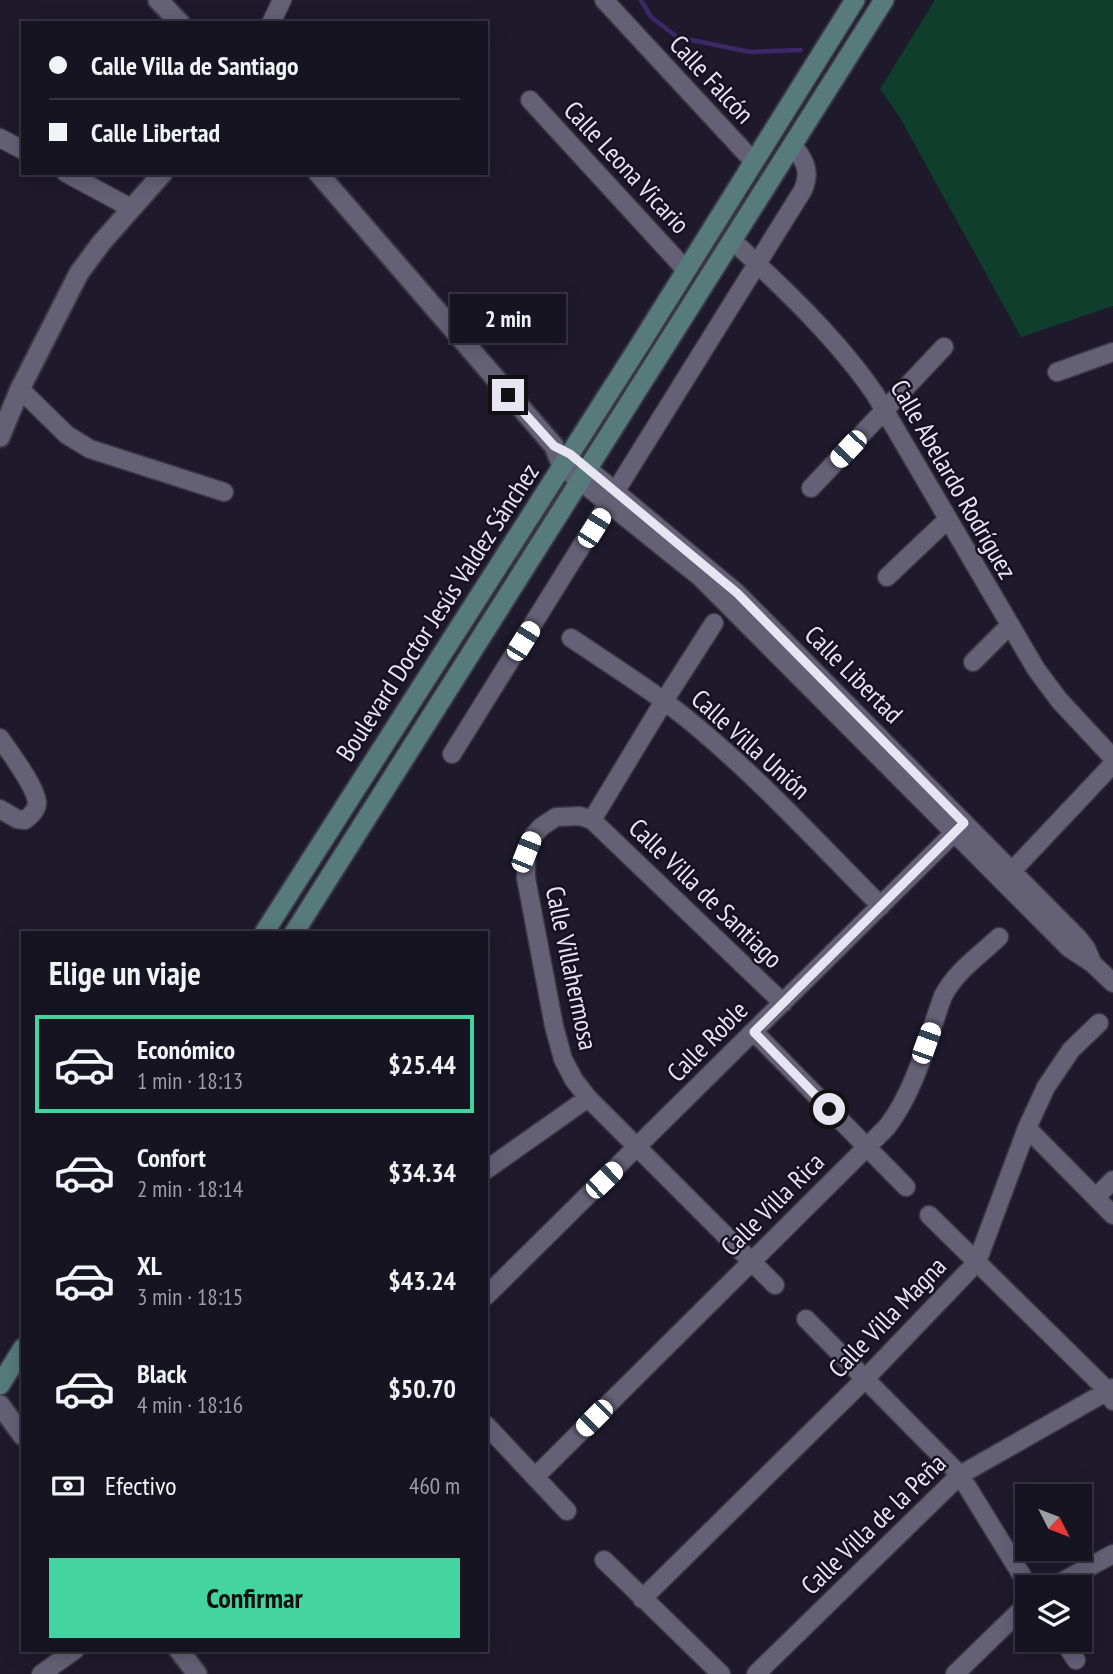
<!DOCTYPE html>
<html lang="es">
<meta charset="utf-8">
<style>
:root{--surface:#161421;--page:#1f1d2a;--text:#f1f3f6;--muted:#9e9ea5;--line:#35333f;--accent:#44d49f}
body{margin:0;font-family:"PT Sans Narrow",sans-serif;background:var(--page);color:var(--text);height:100vh;display:flex;flex-direction:column;font-size:26px;white-space:nowrap}
*{box-sizing:border-box;margin:0}
p{font-size:23px;color:var(--muted)}
.icon{flex:none;width:38px;height:38px;fill:none;stroke:currentColor;stroke-width:2;stroke-linecap:round;stroke-linejoin:round}
.map{position:relative;flex:1;overflow:hidden}
.side{position:absolute;left:21px;top:931px;width:467px;height:721px;display:flex;flex-direction:column;background:var(--surface);border-radius:0px;box-shadow:0 4px 18px #0003,0 0 0 2px var(--line)}
.side>*{flex:none}
.guide{position:absolute;left:21px;top:21px;width:467px;height:154px;border-radius:0px;box-shadow:0 4px 18px #0003,0 0 0 2px var(--line);display:grid;align-content:center;height:154px;padding:0 28px;background:var(--surface)}
.needle{width:46px;rotate:132deg}
.tools{position:absolute;left:1015px;top:1484px;display:grid;gap:14px}
.tools a{display:grid;place-items:center;width:77px;height:77px;border-radius:0px;background:var(--surface);box-shadow:0 4px 18px #0003,0 0 0 2px var(--line);font-size:35px}
.end{position:absolute;width:32px;height:32px;margin:-16px;border:9px solid #e7e5f2;background:#111;box-shadow:0 0 0 4px #111}
.from{border-radius:50%}
.bubble{position:absolute;height:49px;border-radius:0px;background:var(--surface);box-shadow:0 4px 18px #0003,0 0 0 2px var(--line);font-size:23px;font-weight:700;line-height:49px;text-align:center}
.car{position:absolute;width:21px;height:42px;margin:-21px -10px;border-radius:9px;box-shadow:0 0 5px 2px #0007;background:linear-gradient(#fff 24%,#345 0 40%,#fff 0 76%,#345 0 86%,#fff 0)}
.guide b{display:flex;align-items:center;gap:24px;height:66px;font-size:26px}
.guide b+b{border-top:2px solid var(--line)}
.guide i{width:18px;height:18px;background:var(--text)}
ul{padding:0;list-style:none}
li{display:flex;align-items:center;gap:21px;height:98px;margin:0 14px 10px;padding:0 14px;border:4px solid transparent;border-radius:0px}
li div{flex:1}
li b{display:block;font-size:26px}
li em{font-style:normal;font-weight:700}
li.current{border-color:var(--accent)}
li>.icon{width:63px;height:63px;stroke-width:1.5}
h2{padding:0 28px;font-size:32px;line-height:84px}
.pay{display:flex;align-items:center;gap:18px;height:77px;padding:0 28px;font-size:26px}
.pay p{margin-inline-start:auto}
.primary-button{display:flex;gap:14px;margin-top:auto;padding:14px 28px}
.primary-button a{flex:1;height:80px;border-radius:0px;background:var(--accent);color:#111;font-size:28px;font-weight:700;line-height:80px;text-align:center}
.map>svg:first-child{display:block}
.green{fill:#103e2d}
.lines{fill:none;stroke-linecap:round;stroke-linejoin:round}
.stream{stroke:#3c2869;stroke-width:4.5}
.minor-casing{stroke:#393645;stroke-width:21}
.tertiary-casing{stroke:#393645;stroke-width:23}
.secondary-casing{stroke:#393645;stroke-width:23}
.minor{stroke:#646076;stroke-width:18}
.tertiary{stroke:#646076;stroke-width:19}
.secondary{stroke:#577a7b;stroke-width:19}
.route{stroke:#e7e5f2;stroke-width:9}
.labels{text-anchor:middle;dominant-baseline:central;stroke-width:5;stroke-linejoin:round;paint-order:stroke}
.street-label{font-size:26px;fill:#e7e5f2;stroke:#151122}
</style>
<div class="map">
<svg width="1113" height="1674" viewBox="0 0 1113 1674">
<rect width="100%" height="100%" fill="#1e1a2c"/>
<!-- green -->
<path class="green" d="M935 0H1113V306L1021 337 899 116 880 89Z"/>
<g class="lines">
<!-- stream -->
<path class="stream" d="M641 0 651 17 677 37 750 52 801 50"/>
<!-- minor casing -->
<g class="minor-casing">
<path id="minor" d="M604 0 754 162
M271 23 282 0
M530 100 686 270
M0 138 23 150
M66 173 131 208
M732 240C783 288 836 337 875 394L1036 669 1059 700 1113 758
M1057 372 1113 352
M20 389 67 435 90 449 224 492
M587 468 737 593 1078 938 1086 948 1091 960
M579 480 700 577 1069 948 1092 963 1113 983
M811 488 944 347
M887 577 947 520
M571 638C614 667 658 694 697 727 763 782 821 846 881 906
M973 662 1010 625
M0 738C10 753 35 785 37 802 37 810 32 815 25 820L17 819 0 809
M452 754 803 190C811 171 805 161 793 145
M592 820 664 701 714 623
M1012 871 1113 764
M754 1032 906 1187
M1027 1128 1113 1215
M486 1170 588 1098
M1097 1196 1113 1180
M929 1215 1108 1391 1113 1401
M775 1285 588 1098 574 1080 563 1059 554 1026 526 878V852L533 836 541 827 556 817 580 816 592 820 783 1003
M486 1296 962 825
M806 1319 960 1475 1029 1587
M486 1425 567 1511
M535 1477 887 1127C916 1089 927 1040 943 996 956 971 979 956 999 937
M604 1560 721 1674
M1052 1587 1113 1554
M642 1599 865 1379 977 1262 1027 1128 1046 1087 1071 1050 1099 1023
M1063 1640 1076 1660
M41 1674 75 1650
M756 1674 960 1475 1113 1388
M955 1674 1027 1604"/>
</g>
<!-- tertiary casing -->
<g class="tertiary-casing">
<path id="tertiary" d="M158 0 180 23
M318 173 554 446 562 466 579 480
M0 437 20 389 79 273 102 242 163 173
M0 1405 23 1436
M179 1650 197 1674"/>
</g>
<!-- secondary casing -->
<g class="secondary-casing">
<path id="secondary" d="M264 933 639 346 855 0
M294 933 884 0
M0 1385 23 1348"/>
</g>
<!-- minor -->
<use href="#minor" class="minor"/>
<!-- tertiary -->
<use href="#tertiary" class="tertiary"/>
<!-- secondary -->
<use href="#secondary" class="secondary"/>
</g>
<g class="lines">
<!-- route -->
<path class="route" d="M508 395 554 446 570 454 737 593 964 823 754 1032 829 1109"/>
</g>
<g class="labels">
<!-- street labels -->
<g class="street-label">
<text transform="translate(712 79) rotate(47)">Calle Falcón</text>
<text transform="translate(627 167) rotate(47)">Calle Leona Vicario</text>
<text transform="translate(954 479) rotate(60)">Calle Abelardo Rodríguez</text>
<text transform="translate(437 612) rotate(-57)">Boulevard Doctor Jesús Valdez Sánchez</text>
<text transform="translate(854 674) rotate(45)">Calle Libertad</text>
<text transform="translate(751 744) rotate(42)">Calle Villa Unión</text>
<text transform="translate(706 893) rotate(44)">Calle Villa de Santiago</text>
<text transform="translate(572 968) rotate(78)">Calle Villahermosa</text>
<text transform="translate(707 1041) rotate(-45)">Calle Roble</text>
<text transform="translate(772 1204) rotate(-45)">Calle Villa Rica</text>
<text transform="translate(887 1317) rotate(-46)">Calle Villa Magna</text>
<text transform="translate(873 1524) rotate(-44)">Calle Villa de la Peña</text>
</g>
</g>
</svg>
<div class="tools">
<a><svg class="needle" viewBox="-14 -14 28 28"><path d="M0-13l5 13h-10z" fill="#e53935"/><path d="M0 13l5-13h-10z" fill="#9e9ea5"/></svg></a>
<a><svg class="icon" aria-label="layers" viewBox="0 0 24 24"><path d="M12 4l9 5-9 5-9-5zM3 14l9 5 9-5"/></svg></a>
</div>
<i class="end from" style="left:829px;top:1109px"></i>
<i class="end" style="left:508px;top:395px"></i>
<div class="bubble" style="left:450px;top:294px;width:116px">2 min</div>
<i class="car" style="left:848px;top:449px;rotate:223deg"></i>
<i class="car" style="left:594px;top:528px;rotate:32deg"></i>
<i class="car" style="left:523px;top:641px;rotate:32deg"></i>
<i class="car" style="left:526px;top:852px;rotate:22deg"></i>
<i class="car" style="left:926px;top:1043px;rotate:20deg"></i>
<i class="car" style="left:604px;top:1180px;rotate:46deg"></i>
<i class="car" style="left:594px;top:1418px;rotate:225deg"></i>
<div class="guide">
<b><i class="from"></i>Calle Villa de Santiago</b>
<b><i></i>Calle Libertad</b>
</div>
<section class="side">
<h2>Elige un viaje</h2>
<ul>
<li class="current"><svg class="icon" aria-label="car" viewBox="0 0 24 24"><path d="M5 17H2v-5l4-1 3-4h7l3 4 3 1v5h-3M9 17h6M6 11h13"/><circle cx="7" cy="17" r="2"/><circle cx="17" cy="17" r="2"/></svg><div><b>Económico</b><p>1 min · 18:13</p></div><em>$25.44</em></li>
<li><svg class="icon" aria-label="car" viewBox="0 0 24 24"><path d="M5 17H2v-5l4-1 3-4h7l3 4 3 1v5h-3M9 17h6M6 11h13"/><circle cx="7" cy="17" r="2"/><circle cx="17" cy="17" r="2"/></svg><div><b>Confort</b><p>2 min · 18:14</p></div><em>$34.34</em></li>
<li><svg class="icon" aria-label="car" viewBox="0 0 24 24"><path d="M5 17H2v-5l4-1 3-4h7l3 4 3 1v5h-3M9 17h6M6 11h13"/><circle cx="7" cy="17" r="2"/><circle cx="17" cy="17" r="2"/></svg><div><b>XL</b><p>3 min · 18:15</p></div><em>$43.24</em></li>
<li><svg class="icon" aria-label="car" viewBox="0 0 24 24"><path d="M5 17H2v-5l4-1 3-4h7l3 4 3 1v5h-3M9 17h6M6 11h13"/><circle cx="7" cy="17" r="2"/><circle cx="17" cy="17" r="2"/></svg><div><b>Black</b><p>4 min · 18:16</p></div><em>$50.70</em></li>
</ul>
<div class="pay"><svg class="icon" aria-label="cash" viewBox="0 0 24 24"><path d="M3 7h18v10H3z"/><circle cx="12" cy="12" r="2"/></svg>Efectivo<p>460 m</p></div>
<div class="primary-button"><a>Confirmar</a></div>
</section>
</div>
